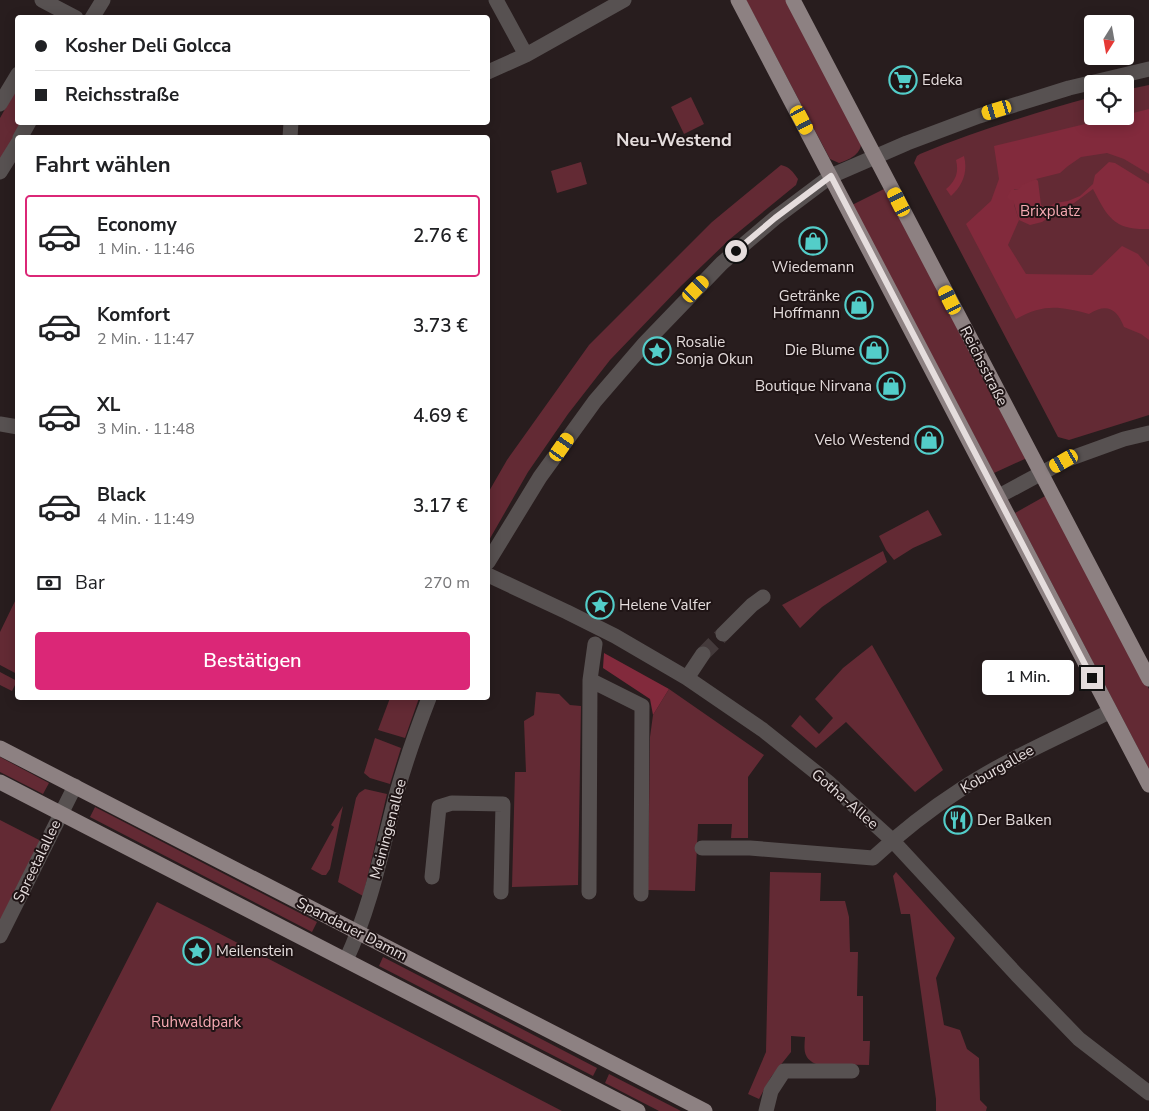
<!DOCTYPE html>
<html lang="de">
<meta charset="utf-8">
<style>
:root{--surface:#fff;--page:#f6f6f6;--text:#202124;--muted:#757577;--line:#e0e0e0;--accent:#db2777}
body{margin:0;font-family:"Nunito Sans",sans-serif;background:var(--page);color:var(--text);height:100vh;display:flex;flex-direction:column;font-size:19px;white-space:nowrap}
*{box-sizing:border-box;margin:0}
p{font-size:16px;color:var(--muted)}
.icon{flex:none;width:28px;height:28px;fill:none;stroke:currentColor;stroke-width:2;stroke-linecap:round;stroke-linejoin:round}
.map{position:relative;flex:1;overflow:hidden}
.details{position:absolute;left:15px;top:135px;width:475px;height:565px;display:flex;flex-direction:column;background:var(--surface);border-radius:5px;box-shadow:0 2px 12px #0003}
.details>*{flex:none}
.hud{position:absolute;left:15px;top:15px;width:475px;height:110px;border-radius:5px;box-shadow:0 2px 12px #0003;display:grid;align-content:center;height:110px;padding:0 20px;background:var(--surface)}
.needle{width:32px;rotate:191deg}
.fabs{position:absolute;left:1084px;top:15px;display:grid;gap:10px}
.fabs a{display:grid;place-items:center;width:50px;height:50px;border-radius:5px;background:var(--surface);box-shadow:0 2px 12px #0003;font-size:25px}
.end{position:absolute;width:22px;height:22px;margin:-11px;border:6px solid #e5dddd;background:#111;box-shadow:0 0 0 2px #111}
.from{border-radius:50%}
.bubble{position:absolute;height:35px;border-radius:5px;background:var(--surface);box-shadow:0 2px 12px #0003;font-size:16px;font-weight:600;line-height:35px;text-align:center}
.car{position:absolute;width:15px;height:30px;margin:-15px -8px;border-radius:6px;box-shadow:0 0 4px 1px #0007;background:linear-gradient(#f5c518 24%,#345 0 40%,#f5c518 0 76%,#345 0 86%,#f5c518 0)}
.hud b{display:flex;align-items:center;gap:18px;height:48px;font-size:19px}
.hud b+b{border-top:1px solid var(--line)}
.hud i{width:12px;height:12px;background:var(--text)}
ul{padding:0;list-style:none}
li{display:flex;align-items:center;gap:15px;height:82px;margin:0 10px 8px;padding:0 10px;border:2px solid transparent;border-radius:5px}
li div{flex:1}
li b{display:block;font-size:19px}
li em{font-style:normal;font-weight:600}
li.on{border-color:var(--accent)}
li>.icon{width:45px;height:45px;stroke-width:1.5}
h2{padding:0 20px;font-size:22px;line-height:60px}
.pay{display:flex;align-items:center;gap:12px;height:55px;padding:0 20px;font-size:19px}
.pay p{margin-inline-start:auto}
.primary-button{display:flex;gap:10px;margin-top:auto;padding:10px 20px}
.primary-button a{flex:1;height:58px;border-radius:5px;background:var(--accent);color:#fff;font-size:20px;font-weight:600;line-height:58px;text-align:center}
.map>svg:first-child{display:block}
.green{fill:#632a34}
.forest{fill:#822a3c}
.water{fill:#842b3d}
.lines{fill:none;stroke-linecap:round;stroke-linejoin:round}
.minor-tunnel{stroke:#443a3b;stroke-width:15;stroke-dasharray:15 8;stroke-linecap:butt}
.minor{stroke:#575151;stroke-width:15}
.major{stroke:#8d8182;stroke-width:15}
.route{stroke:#e5dddd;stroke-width:6}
.labels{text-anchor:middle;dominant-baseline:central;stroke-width:4;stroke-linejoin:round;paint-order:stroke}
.poi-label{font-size:15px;fill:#e5dddd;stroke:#1f1415;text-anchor:start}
.park-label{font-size:15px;fill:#f7aab3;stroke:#1f1415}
.street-label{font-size:15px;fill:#e5dddd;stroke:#1f1415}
.quarter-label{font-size:18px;font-weight:bold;fill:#e5dddd;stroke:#1f1415}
</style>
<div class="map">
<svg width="1149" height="1111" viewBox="0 0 1149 1111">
<rect width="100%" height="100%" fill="#281d1e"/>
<!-- green -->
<path class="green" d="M746 0H787L861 142C862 154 849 160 839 163L830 159Z
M1149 85V415L1069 440 1058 437 914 163 917 156 920 154C976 131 1034 113 1092 97V116H1125V90Z
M17 88 18 122 22 123 0 160V118Z
M691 97 704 124 684 134 671 107Z
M581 162 587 184 557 193 551 171Z
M781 165C790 167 793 172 798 179L796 185 730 239 681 286 610 360 568 414 528 472 488 542V493L507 460 589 345 712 222Z
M886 188 1027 458 994 473 852 205Z
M1047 495 1149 689V769L1015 513Z
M928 510 942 535 913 548 894 560 886 550 879 536Z
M883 551 887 562 822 607 800 628 782 605Z
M17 597 18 674H17L0 665V632Z
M872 645 943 770 915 792 846 722 816 748 791 726 800 715 819 734 833 718 815 699 843 668Z
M0 672 17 681 12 691 0 685Z
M669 689 764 755 748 777V838H731L732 824H698L695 891 648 890 650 737 653 715Z
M536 692 559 694 570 705 581 706 578 885 512 887 515 772H526L524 721 534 715Z
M390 698H419L405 738 378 730Z
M375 738 401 748 390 784 370 778 364 773Z
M0 757 49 783 43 794 0 772Z
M365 789 387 794 363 896 338 882 356 798 359 793Z
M343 806 330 869 326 875H322L311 869 334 827 331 825Z
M95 807 317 922 312 932 90 817Z
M0 820 45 843 0 936Z
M770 872 821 873 820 901H845L849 917 850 952H858L857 996H863V1041H870L869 1065 816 1064C803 1058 804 1050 805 1037L791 1036V1052L771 1077 759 1099 748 1094 766 1052Z
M896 872 955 938 936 978 944 1025 960 1030 967 1049 979 1058 980 1100 987 1107 986 1111H936V1099L910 914H901L893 876Z
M157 902 207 927 562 1111H50Z
M383 957 597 1068 593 1076 379 966Z
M609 1074 681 1111H659L605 1083Z"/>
<!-- forest -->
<path class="forest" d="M1149 109V174L1124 159 1107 153 1081 157 1068 166 1060 173 1036 179 1020 189H1014V205L1019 220 1008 245 1026 274 1092 275 1122 246 1138 254 1149 267V340L1141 334 1124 327C1117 308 1106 303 1089 314 1058 306 1044 304 1016 319L966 224 991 201 999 179 994 146 1118 116H1125V115Z
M604 653 669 689 653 715 650 699 603 668Z"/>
<!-- water -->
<path class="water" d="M964 156C968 172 963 185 951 196L946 189C956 181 959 172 956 160Z
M1109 162 1115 163 1149 184V229C1114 230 1108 218 1093 189L1074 203 1055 209 1048 218 1042 222 1030 225 1019 220 1013 200H1010L1007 197 1011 190 1019 189 1022 185 1036 179 1038 181 1041 205 1047 208 1055 203 1068 201 1080 196 1093 184 1095 175Z"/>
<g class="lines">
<!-- minor-tunnel -->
<path class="minor-tunnel" d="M703 654 723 634"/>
<!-- minor -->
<path class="minor" d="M42 0 76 18
M496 0 526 55
M92 18 103 0
M488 72 526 55 624 0
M0 104 18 74
M20 138 29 122
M290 138 291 122
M0 172 18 143
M0 424 18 427
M999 496 1066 460 1124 439 1149 433
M488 562 540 477 595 401 645 343 722 263 775 218 831 176 907 143 979 116 1069 88 1149 69
M488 575 567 612 615 636 687 678 763 730 828 782 892 840 1017 975 1079 1039 1149 1093
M723 634 752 605 763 597
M687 678 703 654
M590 680 642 706 641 894
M702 848H750L873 858C900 833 929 810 960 790 1007 759 1059 737 1109 712
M432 877 439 807 452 803 503 804 501 892
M589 892 590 680 595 644
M0 936 75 786
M346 960C371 907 382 849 397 792 406 760 417 729 429 698
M766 1111 771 1091 784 1071H852"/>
<!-- major -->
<path class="major" d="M738 0 1149 785
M793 0 1149 679
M0 748 705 1111
M0 782 638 1111"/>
</g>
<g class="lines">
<!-- route -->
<path class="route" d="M736 251 775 218 831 176 1092 678"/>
</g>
<!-- icons -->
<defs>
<g id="supermarket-ring" transform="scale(1.4375)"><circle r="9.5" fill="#1f1415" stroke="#53cdc9" stroke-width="1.5"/><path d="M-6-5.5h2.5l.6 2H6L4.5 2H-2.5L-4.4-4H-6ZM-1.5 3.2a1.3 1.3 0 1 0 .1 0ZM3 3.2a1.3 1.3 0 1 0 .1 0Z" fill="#53cdc9"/></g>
<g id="shop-ring" transform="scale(1.4375)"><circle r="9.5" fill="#1f1415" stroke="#53cdc9" stroke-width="1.5"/><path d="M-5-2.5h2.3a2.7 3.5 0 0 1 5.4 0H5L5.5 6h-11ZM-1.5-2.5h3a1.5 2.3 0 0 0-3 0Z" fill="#53cdc9"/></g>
<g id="sight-ring" transform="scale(1.4375)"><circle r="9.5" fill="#1f1415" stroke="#53cdc9" stroke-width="1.5"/><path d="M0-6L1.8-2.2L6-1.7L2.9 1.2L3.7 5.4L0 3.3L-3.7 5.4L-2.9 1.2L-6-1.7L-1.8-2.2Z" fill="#53cdc9"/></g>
<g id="restaurant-ring" transform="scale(1.4375)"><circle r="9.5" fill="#1f1415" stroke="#53cdc9" stroke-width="1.5"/><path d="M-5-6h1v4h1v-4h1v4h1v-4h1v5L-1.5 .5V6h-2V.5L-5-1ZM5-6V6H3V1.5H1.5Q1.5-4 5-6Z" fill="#53cdc9"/></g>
</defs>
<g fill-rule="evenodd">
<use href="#supermarket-ring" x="903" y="80"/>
<use href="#shop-ring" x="813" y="241"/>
<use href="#shop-ring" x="859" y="305"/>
<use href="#shop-ring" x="874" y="350"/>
<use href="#sight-ring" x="657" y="351"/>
<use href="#shop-ring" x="891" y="386"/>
<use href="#shop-ring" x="929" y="440"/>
<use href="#sight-ring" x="600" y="605"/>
<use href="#restaurant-ring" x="958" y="820"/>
<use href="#sight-ring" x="197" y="951"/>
</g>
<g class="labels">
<!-- poi labels -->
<g class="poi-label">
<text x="922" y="80">Edeka</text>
<text x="813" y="267" text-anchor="middle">Wiedemann</text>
<text x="840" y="296" text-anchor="end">Getränke<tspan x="840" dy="17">Hoffmann</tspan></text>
<text x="676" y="342">Rosalie<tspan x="676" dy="17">Sonja Okun</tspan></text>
<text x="855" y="350" text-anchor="end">Die Blume</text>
<text x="872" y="386" text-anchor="end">Boutique Nirvana</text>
<text x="910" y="440" text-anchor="end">Velo Westend</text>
<text x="619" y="605">Helene Valfer</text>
<text x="977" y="820">Der Balken</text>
<text x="216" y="951">Meilenstein</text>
</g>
<!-- park labels -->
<g class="park-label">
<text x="1050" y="211">Brixplatz</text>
<text x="196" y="1022">Ruhwaldpark</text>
</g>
<!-- street labels -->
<g class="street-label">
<text transform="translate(984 366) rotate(63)">Reichsstraße</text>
<text transform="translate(997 769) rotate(-30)">Koburgallee</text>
<text transform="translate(845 799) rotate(41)">Gotha-Allee</text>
<text transform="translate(388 829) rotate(-75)">Meiningenallee</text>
<text transform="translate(37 861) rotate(-64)">Spreetalallee</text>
<text transform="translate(352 929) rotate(27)">Spandauer Damm</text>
</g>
<!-- quarter labels -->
<g class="quarter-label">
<text x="674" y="140">Neu-Westend</text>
</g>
</g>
</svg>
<div class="fabs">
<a><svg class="needle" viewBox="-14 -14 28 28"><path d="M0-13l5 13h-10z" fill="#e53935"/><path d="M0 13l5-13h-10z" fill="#757577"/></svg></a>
<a><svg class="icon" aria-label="locate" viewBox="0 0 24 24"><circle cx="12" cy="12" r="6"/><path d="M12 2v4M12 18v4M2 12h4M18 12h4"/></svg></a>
</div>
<i class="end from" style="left:736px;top:251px"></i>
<i class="end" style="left:1092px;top:678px"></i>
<div class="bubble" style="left:982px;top:660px;width:92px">1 Min.</div>
<i class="car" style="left:997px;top:110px;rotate:253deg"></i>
<i class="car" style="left:802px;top:120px;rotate:152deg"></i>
<i class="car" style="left:899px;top:202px;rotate:333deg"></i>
<i class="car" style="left:696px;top:289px;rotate:44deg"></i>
<i class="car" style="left:950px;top:300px;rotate:333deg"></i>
<i class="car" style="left:562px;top:447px;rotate:35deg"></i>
<i class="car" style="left:1064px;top:461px;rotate:240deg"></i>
<div class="hud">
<b><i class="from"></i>Kosher Deli Golcca</b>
<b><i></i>Reichsstraße</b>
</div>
<section class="details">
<h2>Fahrt wählen</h2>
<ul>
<li class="on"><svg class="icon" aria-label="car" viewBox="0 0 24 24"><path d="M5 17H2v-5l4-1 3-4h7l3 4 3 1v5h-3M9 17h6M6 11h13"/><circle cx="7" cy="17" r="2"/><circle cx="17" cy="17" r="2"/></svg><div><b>Economy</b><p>1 Min. · 11:46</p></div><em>2.76 €</em></li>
<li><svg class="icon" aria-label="car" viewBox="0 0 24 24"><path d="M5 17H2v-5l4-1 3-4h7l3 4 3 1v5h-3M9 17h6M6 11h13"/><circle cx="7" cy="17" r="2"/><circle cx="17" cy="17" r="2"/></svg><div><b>Komfort</b><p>2 Min. · 11:47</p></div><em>3.73 €</em></li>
<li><svg class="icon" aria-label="car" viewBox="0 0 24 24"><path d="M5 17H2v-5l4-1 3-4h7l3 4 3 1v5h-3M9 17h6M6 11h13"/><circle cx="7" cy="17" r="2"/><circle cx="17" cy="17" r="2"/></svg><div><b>XL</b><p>3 Min. · 11:48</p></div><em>4.69 €</em></li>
<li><svg class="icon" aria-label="car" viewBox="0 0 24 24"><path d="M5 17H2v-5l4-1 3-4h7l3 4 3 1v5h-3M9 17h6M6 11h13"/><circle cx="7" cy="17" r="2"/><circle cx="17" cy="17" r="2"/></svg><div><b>Black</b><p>4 Min. · 11:49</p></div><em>3.17 €</em></li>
</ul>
<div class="pay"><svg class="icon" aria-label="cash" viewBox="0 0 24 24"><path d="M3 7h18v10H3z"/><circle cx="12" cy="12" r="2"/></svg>Bar<p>270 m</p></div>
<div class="primary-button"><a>Bestätigen</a></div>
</section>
</div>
